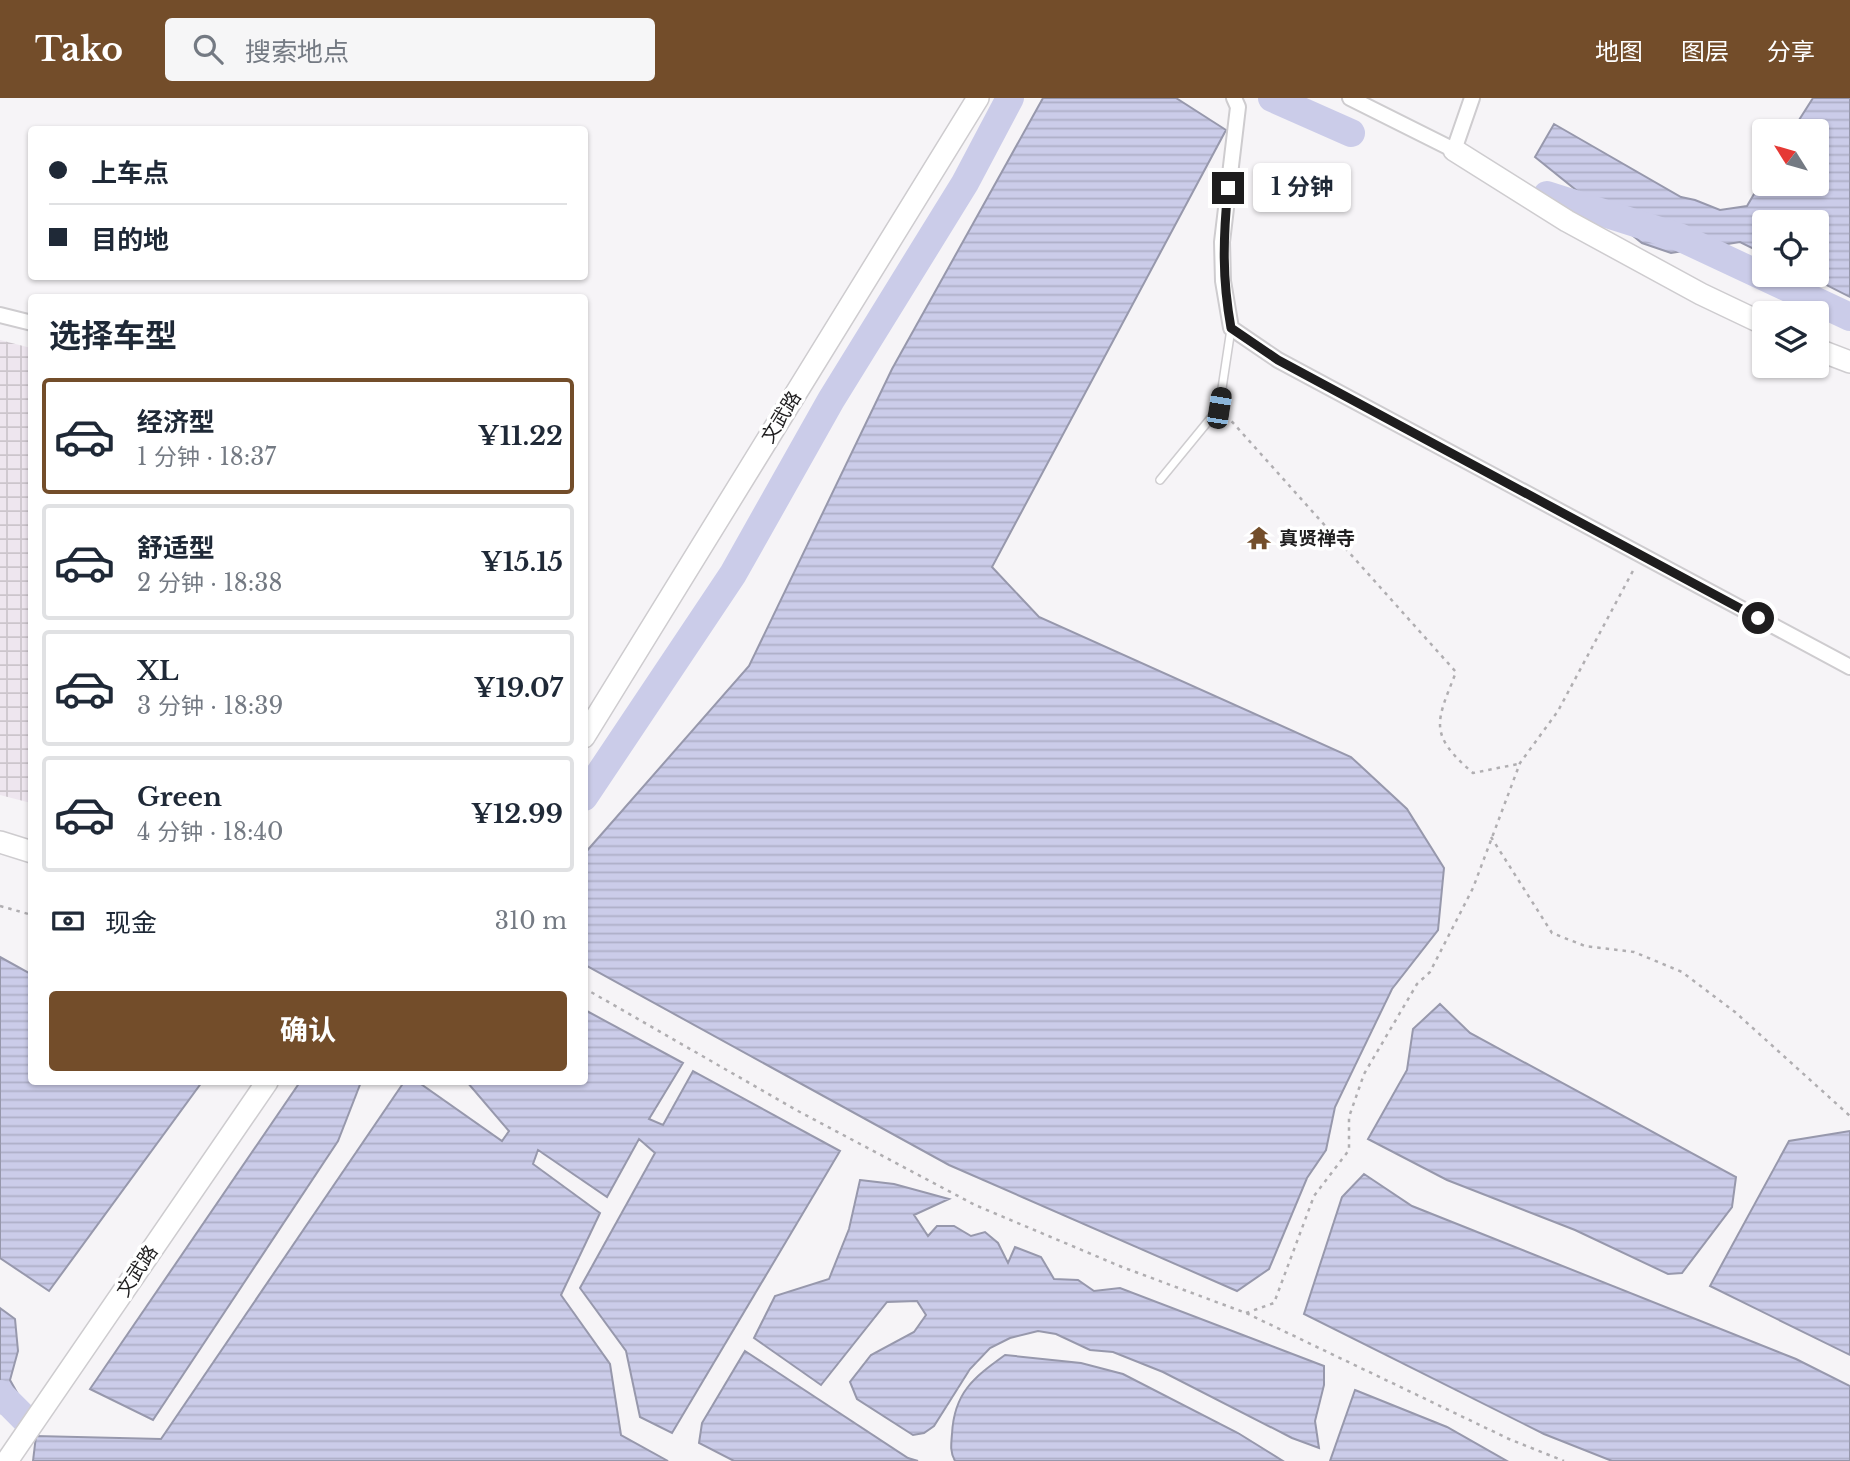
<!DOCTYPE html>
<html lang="zh">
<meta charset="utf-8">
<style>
:root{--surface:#fff;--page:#f6f6f7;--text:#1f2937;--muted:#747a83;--line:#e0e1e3;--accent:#734d2a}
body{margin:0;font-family:"Libre Baskerville","Noto Sans SC",serif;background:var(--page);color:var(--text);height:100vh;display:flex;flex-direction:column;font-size:26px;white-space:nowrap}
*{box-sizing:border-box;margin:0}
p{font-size:23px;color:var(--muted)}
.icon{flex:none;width:38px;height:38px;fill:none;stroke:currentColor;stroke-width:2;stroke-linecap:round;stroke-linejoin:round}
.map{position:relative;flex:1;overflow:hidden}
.panel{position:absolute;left:28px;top:196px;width:560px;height:791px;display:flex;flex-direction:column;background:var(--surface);border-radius:7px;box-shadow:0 2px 5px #0004}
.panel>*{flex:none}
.top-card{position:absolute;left:28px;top:28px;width:560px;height:154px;border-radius:7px;box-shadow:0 2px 5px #0004;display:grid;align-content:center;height:154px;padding:0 21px;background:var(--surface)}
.needle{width:46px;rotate:307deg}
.tools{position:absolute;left:1752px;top:21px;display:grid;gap:14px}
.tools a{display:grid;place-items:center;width:77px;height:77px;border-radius:7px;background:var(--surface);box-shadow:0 2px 5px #0004;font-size:35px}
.end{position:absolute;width:32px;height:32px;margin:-16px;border:9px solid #1e1d1e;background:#fff;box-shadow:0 0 0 4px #fff}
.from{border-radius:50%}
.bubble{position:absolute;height:49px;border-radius:7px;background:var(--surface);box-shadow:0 2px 5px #0004;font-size:23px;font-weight:700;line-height:49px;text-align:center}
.car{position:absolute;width:21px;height:42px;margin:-21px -10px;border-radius:9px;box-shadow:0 0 5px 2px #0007;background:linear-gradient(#222 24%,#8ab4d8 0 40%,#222 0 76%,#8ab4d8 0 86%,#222 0)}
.top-card b{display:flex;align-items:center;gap:24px;height:66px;font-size:26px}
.top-card b+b{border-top:2px solid var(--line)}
.top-card i{width:18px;height:18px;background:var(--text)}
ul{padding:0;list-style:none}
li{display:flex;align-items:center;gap:21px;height:116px;margin:0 14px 10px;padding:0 7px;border:4px solid var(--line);border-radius:7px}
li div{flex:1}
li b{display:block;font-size:26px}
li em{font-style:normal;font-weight:700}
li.selected{border-color:var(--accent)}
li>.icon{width:63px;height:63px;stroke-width:1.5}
h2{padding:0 21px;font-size:32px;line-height:84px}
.pay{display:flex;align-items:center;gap:18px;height:77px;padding:0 21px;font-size:26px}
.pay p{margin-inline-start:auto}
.primary-button{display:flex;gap:14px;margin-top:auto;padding:14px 21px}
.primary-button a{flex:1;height:80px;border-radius:7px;background:var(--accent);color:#fff;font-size:28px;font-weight:700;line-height:80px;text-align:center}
header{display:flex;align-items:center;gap:42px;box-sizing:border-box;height:98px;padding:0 35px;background:var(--accent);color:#fff}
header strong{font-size:33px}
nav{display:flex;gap:38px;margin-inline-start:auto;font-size:24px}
.search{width:490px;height:63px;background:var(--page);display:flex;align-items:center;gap:18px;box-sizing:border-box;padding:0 24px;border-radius:7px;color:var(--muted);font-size:26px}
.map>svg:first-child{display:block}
.industrial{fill:url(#industrial-grid)}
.water{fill:url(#water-rules);stroke:#9798ac;stroke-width:2}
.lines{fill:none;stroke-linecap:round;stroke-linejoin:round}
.river{stroke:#cbcce9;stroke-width:28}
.lane-casing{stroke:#cecccf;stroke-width:10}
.street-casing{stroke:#cecccf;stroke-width:18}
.secondary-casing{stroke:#cecccf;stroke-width:24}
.path{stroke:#b0aeb1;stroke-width:2.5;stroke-dasharray:3.5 5;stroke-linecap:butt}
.lane{stroke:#fff;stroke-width:7}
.street{stroke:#fff;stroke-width:14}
.secondary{stroke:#fff;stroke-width:21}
.route{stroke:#1e1d1e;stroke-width:9}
.labels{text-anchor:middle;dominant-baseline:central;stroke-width:7;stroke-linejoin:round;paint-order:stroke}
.street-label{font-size:19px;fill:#1e1d1e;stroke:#fff}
.poi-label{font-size:19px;font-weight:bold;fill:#1e1d1e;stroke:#fff;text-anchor:start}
</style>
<header>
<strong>Tako</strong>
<div class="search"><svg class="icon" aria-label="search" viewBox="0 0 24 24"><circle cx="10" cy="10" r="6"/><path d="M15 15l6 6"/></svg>搜索地点</div>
<nav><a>地图</a><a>图层</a><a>分享</a></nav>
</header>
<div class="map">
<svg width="1850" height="1363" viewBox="0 0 1850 1363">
<defs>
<pattern id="industrial-grid" width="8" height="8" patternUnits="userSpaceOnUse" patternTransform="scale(1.75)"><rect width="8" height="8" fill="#eee6ef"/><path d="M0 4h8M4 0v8" fill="none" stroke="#ccc5cc"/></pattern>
<pattern id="water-rules" width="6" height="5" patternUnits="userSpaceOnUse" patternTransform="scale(1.75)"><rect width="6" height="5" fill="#cbcce9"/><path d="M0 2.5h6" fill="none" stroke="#aeafc7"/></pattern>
</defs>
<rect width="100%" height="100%" fill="#f6f4f7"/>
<!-- industrial -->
<path class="industrial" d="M0 242 31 250V705L0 697Z"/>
<!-- water -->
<path class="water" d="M1043 0H1176L1226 32 992 469 1039 519 1351 659 1407 711 1444 770 1438 832 1392 891 1335 1009 1326 1052 1307 1080 1269 1171 1237 1193 949 1067 585 867V755L749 568 892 271Z
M1813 0H1850V199L1807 177H1816V124H1764V156L1740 144 1671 155 1642 145 1535 59 1554 26 1681 99 1695 102 1720 112 1747 108 1764 79V86H1816V33H1792Z
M0 859 31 876 32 984H202L49 1193 0 1160Z
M1440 906 1470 935 1736 1079 1732 1109 1682 1175 1668 1176 1575 1132 1447 1082 1368 1041 1407 972 1413 931Z
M585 912 683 965 649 1021 663 1027 693 973 840 1053 672 1335 640 1319 626 1253 580 1190 655 1055 639 1041 607 1099 538 1052 533 1066 600 1115 561 1197 610 1266 621 1337 668 1363H33L36 1338 161 1341 404 984H418L502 1043 509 1033 467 984H584Z
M300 984H361L338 1043 153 1322 90 1291Z
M1850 1033V1257L1710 1188 1789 1043Z
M1364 1076 1412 1108 1796 1261 1850 1288V1363H1612L1544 1336 1304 1216 1342 1099Z
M860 1082 894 1086 949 1101 914 1117 928 1138 937 1128H954L971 1138 985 1134 998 1145 1008 1165 1015 1149 1041 1159 1054 1181 1078 1182 1094 1193 1120 1190 1324 1268V1287L1315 1323 1319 1350 1292 1340 1163 1274 1113 1254 1090 1252 1056 1236 1038 1233 1010 1240 990 1250 970 1271 934 1328 924 1335 913 1337 857 1301 850 1284 871 1257 914 1234 926 1217 917 1203 887 1204 821 1287 754 1240 775 1198 829 1181 849 1131Z
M0 1210 15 1221 18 1253 10 1282 19 1298 8 1318 0 1315Z
M745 1253 908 1360 918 1363H734L699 1345 702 1325Z
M1005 1257 1081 1265 1123 1276 1238 1335 1283 1363H955C950 1354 951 1347 952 1336 954 1295 973 1280 1005 1257Z
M1355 1292 1447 1329 1507 1363H1330Z"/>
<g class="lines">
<!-- river -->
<path class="river" d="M1272 0 1351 35
M1547 97 1679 139 1850 219
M584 699 733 476 831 302 965 85 1010 0
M0 1296 25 1321"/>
<!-- lane casing -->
<g class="lane-casing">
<path id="lane" d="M1160 382 1219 310 1231 231"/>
</g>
<!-- street casing -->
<g class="street-casing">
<path id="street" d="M1234 0 1238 9 1222 144 1223 183 1231 230 1278 262 1850 569
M1350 0 1454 52 1472 0
M0 217 32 225"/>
</g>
<!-- secondary casing -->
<g class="secondary-casing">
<path id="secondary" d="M1454 52 1567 123 1701 196 1764 226
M1816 251 1850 264
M584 639 978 0
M0 744 32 754
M7 1363 267 984"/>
</g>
<!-- path -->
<path class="path" d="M1226 317 1456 574C1436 625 1428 636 1473 675L1518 666
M1491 739 1552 835 1585 848 1634 854 1682 874 1735 914 1850 1018
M0 808 32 817
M584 890 798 1013 975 1107 1122 1169 1246 1215 1509 1341 1564 1363
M1246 1215 1274 1205 1314 1098 1349 1052V1019L1364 976 1417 886 1430 874 1473 790 1520 665 1558 613 1635 469"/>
<!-- lane -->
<use href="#lane" class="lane"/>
<!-- street -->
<use href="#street" class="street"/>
<!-- secondary -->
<use href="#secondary" class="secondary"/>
</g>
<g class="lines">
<!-- route -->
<path class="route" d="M1228 90C1223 141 1222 180 1231 230L1278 262 1758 520"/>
</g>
<!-- icons -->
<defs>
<g id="temple-bare" transform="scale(1.89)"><path d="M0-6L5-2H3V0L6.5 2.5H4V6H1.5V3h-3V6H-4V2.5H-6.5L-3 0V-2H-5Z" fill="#734d2a" stroke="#fff" stroke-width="2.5" paint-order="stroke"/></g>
</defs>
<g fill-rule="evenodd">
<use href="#temple-bare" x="1259" y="440"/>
</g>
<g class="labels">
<!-- street labels -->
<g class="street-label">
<text transform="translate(781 319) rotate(-58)">文武路</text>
<text transform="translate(137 1173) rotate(-56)">文武路</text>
</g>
<!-- poi labels -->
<g class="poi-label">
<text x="1279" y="440">真贤禅寺</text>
</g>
</g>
</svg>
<div class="tools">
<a><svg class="needle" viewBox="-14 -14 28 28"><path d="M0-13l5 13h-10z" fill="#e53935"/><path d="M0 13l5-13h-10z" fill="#747a83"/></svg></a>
<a><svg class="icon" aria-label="locate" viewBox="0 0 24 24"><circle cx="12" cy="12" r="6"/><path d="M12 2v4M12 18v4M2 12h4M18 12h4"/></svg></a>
<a><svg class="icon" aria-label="layers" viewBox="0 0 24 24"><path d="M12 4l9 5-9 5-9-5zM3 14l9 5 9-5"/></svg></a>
</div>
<i class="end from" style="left:1758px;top:520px"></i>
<i class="end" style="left:1228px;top:90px"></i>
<div class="bubble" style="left:1253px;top:65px;width:98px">1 分钟</div>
<i class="car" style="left:1219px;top:310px;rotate:9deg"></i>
<div class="top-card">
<b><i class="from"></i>上车点</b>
<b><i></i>目的地</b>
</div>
<section class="panel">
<h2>选择车型</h2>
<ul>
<li class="selected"><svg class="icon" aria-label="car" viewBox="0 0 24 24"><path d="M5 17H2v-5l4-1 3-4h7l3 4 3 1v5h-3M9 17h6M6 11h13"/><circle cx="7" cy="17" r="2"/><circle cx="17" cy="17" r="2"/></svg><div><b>经济型</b><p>1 分钟 · 18:37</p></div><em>¥11.22</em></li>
<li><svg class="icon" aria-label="car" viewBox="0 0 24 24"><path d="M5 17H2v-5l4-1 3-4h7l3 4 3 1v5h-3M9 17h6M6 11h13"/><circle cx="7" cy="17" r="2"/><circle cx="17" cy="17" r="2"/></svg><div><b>舒适型</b><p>2 分钟 · 18:38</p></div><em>¥15.15</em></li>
<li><svg class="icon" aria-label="car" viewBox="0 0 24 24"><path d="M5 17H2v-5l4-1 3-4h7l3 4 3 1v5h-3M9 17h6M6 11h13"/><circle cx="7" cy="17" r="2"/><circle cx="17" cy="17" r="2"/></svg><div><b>XL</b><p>3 分钟 · 18:39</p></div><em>¥19.07</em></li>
<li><svg class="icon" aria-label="car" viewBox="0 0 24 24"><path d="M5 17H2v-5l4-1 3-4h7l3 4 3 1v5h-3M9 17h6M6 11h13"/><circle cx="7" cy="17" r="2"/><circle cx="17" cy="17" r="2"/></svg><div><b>Green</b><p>4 分钟 · 18:40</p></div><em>¥12.99</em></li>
</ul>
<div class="pay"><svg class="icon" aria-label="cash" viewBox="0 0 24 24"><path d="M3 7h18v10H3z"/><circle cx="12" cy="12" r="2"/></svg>现金<p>310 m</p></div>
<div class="primary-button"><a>确认</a></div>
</section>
</div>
